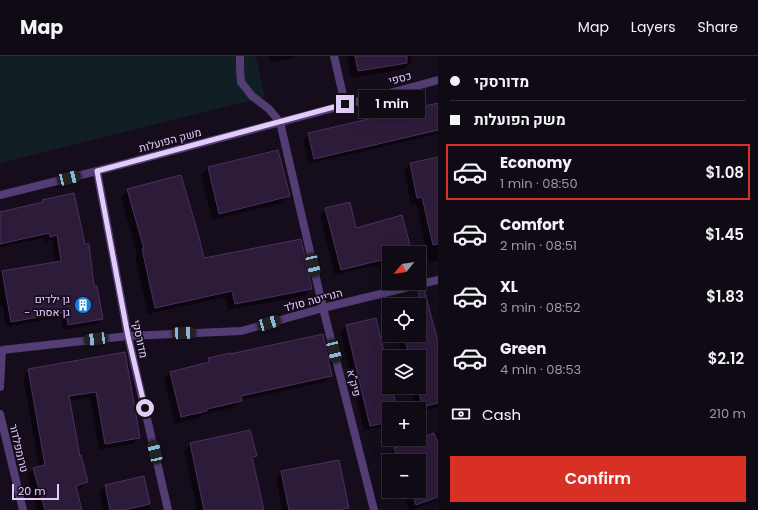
<!DOCTYPE html>
<meta charset="utf-8">
<style>
:root{--surface:#100a14;--page:#1e1822;--text:#f1f3f6;--muted:#9c9aa0;--line:#302b34;--accent:#d93025}
body{margin:0;font-family:Poppins,Heebo,sans-serif;background:var(--page);color:var(--text);height:100vh;display:flex;flex-direction:column;font-size:15px;white-space:nowrap}
*{box-sizing:border-box;margin:0}
p{font-size:13px;color:var(--muted)}
.icon{flex:none;width:22px;height:22px;fill:none;stroke:currentColor;stroke-width:2;stroke-linecap:round;stroke-linejoin:round}
.map{position:relative;flex:1;overflow:hidden}
.sheet{display:flex;flex-direction:column;background:var(--surface);width:320px}
.sheet>*{flex:none}
.top-card{display:grid;align-content:center;height:88px;padding:0 12px;background:var(--surface)}
.needle{width:26px;rotate:240deg}
.buttons{position:absolute;left:382px;top:190px;display:grid;gap:8px}
.buttons a{display:grid;place-items:center;width:44px;height:44px;border-radius:0px;background:var(--surface);box-shadow:0 4px 16px #0002,0 0 0 1px var(--line);font-size:20px}
.scale{position:absolute;left:12px;bottom:10px;width:47px;box-sizing:border-box;padding-left:4px;border:2px solid #e2ccfa;border-top:0;font-size:11px;line-height:14px;white-space:nowrap;color:#e2ccfa;-webkit-text-stroke:3px #150d1b;paint-order:stroke}
.end{position:absolute;width:18px;height:18px;margin:-9px;border:5px solid #e2ccfa;background:#111;box-shadow:0 0 0 2px #111}
.from{border-radius:50%}
.bubble{position:absolute;height:28px;border-radius:0px;background:var(--surface);box-shadow:0 4px 16px #0002,0 0 0 1px var(--line);font-size:13px;font-weight:600;line-height:28px;text-align:center}
.car{position:absolute;width:12px;height:24px;margin:-12px -6px;border-radius:5px;box-shadow:0 0 3px 1px #0007;background:linear-gradient(#222 24%,#8ab4d8 0 40%,#222 0 76%,#8ab4d8 0 86%,#222 0)}
.top-card b{display:flex;align-items:center;gap:14px;height:38px;font-size:15px}
.top-card b+b{border-top:1px solid var(--line)}
.top-card i{width:10px;height:10px;background:var(--text)}
ul{padding:0;list-style:none}
li{display:flex;align-items:center;gap:12px;height:56px;margin:0 8px 6px;padding:0 4px;border:2px solid transparent;border-radius:0px}
li div{flex:1}
li b{display:block;font-size:15px}
li em{font-style:normal;font-weight:600}
li.selected{border-color:var(--accent)}
li>.icon{width:36px;height:36px;stroke-width:1.5}
.pay{display:flex;align-items:center;gap:10px;height:44px;padding:0 12px;font-size:15px}
.pay p{margin-inline-start:auto}
.button{display:flex;gap:8px;margin-top:auto;padding:8px 12px}
.button a{flex:1;height:46px;border-radius:0px;background:var(--accent);color:#fff;font-size:16px;font-weight:600;line-height:46px;text-align:center}
header{display:flex;align-items:center;gap:24px;box-sizing:border-box;height:56px;padding:0 20px;background:var(--surface);border-bottom:1px solid var(--line)}
header strong{font-size:19px}
nav{display:flex;gap:22px;margin-inline-start:auto;font-size:14px}
main{display:flex;flex:1;min-height:0}
.map>svg:first-child{display:block}
.green{fill:#111e24}
.shadow{fill:#0007}
.building{fill:#2d1b3a;stroke:#4d2f64}
.lines{fill:none;stroke-linecap:round;stroke-linejoin:round}
.lane{stroke:#543d75;stroke-width:8}
.street{stroke:#543d75;stroke-width:8}
.route{stroke:#e2ccfa;stroke-width:5}
.labels{text-anchor:middle;dominant-baseline:central;stroke-width:3.5;stroke-linejoin:round;paint-order:stroke}
.street-label{font-size:11px;fill:#e2ccfa;stroke:#150d1b}
.poi-label{font-size:11px;fill:#e2ccfa;stroke:#150d1b;text-anchor:end}
</style>
<header>
<strong>Map</strong>
<nav><a>Map</a><a>Layers</a><a>Share</a></nav>
</header>
<main>
<div class="map">
<svg width="438" height="454" viewBox="0 0 438 454">
<rect width="100%" height="100%" fill="#150d1b"/>
<!-- green -->
<path class="green" d="M0 0H256L265 41 0 107Z"/>
<!-- shadow -->
<path class="shadow" d="M269 0H295L294 2 270 6Z
M347 0H411L412 5 404 13 351 22Z
M438 48V78L308 108 303 84 309 78Z
M278 95 289 139 282 147 212 164 201 120 208 112Z
M438 102V205L429 207 416 147 411 148 404 114 410 108Z
M128 134 203 203 311 233 304 240 228 254 225 241 148 258 135 201 137 199 121 141Z
M43 145 94 232 102 262 96 268 63 274 61 261 6 271 2 249 0 250V216L55 207 52 184 45 186 44 182 0 191V157L39 148Z
M326 153 355 173 411 197H389V218L381 220 378 209 335 219 320 159Z
M419 253 438 290V351L419 356V353H416L410 331H419V301H402L397 279H419Z
M375 263 389 322V331H391L396 353H389V369L364 375 340 276 346 270Z
M124 297 139 381 133 388 99 394 90 341 69 345 79 401 87 426 81 432 76 434 81 454H37L27 419 34 413 39 411 23 320 29 314Z
M229 298 331 320 324 326 241 344 234 351 202 359 199 362 175 368 164 323 170 317 202 309 208 303Z
M438 376V444L412 454H409L402 435H419V405H390L388 400 394 393Z
M191 388 255 399 252 403 262 454H197L184 395Z
M282 416 348 451 346 454H282L276 422Z
M143 421 151 454H103L99 436 105 430Z"/>
<!-- building -->
<path class="building" d="M355 0H407V7L358 15Z
M438 47V74L314 103 308 77Z
M278 94 290 140 219 158 208 111Z
M438 101V188L433 189 422 141 417 142 410 107Z
M181 119 199 181 204 202 301 183 312 233 235 248 232 235 155 252 142 193H144L127 133Z
M74 137 85 188H89L94 230H97L103 263 68 269 66 256 11 266 2 215 61 205 57 179 50 181 49 177 0 188V156L43 146 42 144Z
M350 146 356 172 402 159 412 197H389V202L341 214 325 152Z
M424 233 438 286V347L423 351 417 331H419V301H409L404 279H419V234Z
M376 262 389 317V331H392L397 353H389V366L370 370 346 269Z
M323 278 332 320 241 340 242 345 207 353V355L181 361 170 316 209 306 208 302 230 297V298Z
M125 296 140 382 105 388 96 336 69 340 80 400 81 399 88 426 76 430 82 454H45L33 412 45 409 28 313Z
M250 374 257 400 252 401 264 454H204L190 387Z
M434 377 438 386V441L416 449 411 435H419V405H399L394 392Z
M339 404 349 452 338 454H289L281 415Z
M144 420 150 448 124 454H110L105 429Z"/>
<g class="lines">
<!-- lane -->
<path class="lane" d="M240 0V13L241 26 252 40 269 53 280 66"/>
<!-- street -->
<path class="street" d="M334 0 345 48
M280 66 323 252 374 454
M97 115 128 280 168 454
M0 139 97 115 438 24
M0 331 2 294 128 280 241 275 323 252 438 224
M0 358 23 454"/>
</g>
<g class="lines">
<!-- route -->
<path class="route" d="M145 352 128 280 97 115 345 48"/>
</g>
<!-- icons -->
<defs>
<g id="building-disc" transform="scale(0.9)"><circle r="9.5" fill="#1780db" stroke="#150d1b"/><path d="M-4-6H4V6H1V3H-1V6H-4ZM-2.5-4.3h1.7v1.8h-1.7ZM.8-4.3h1.7v1.8H.8ZM-2.5-1h1.7V.8h-1.7ZM.8-1h1.7V.8H.8Z" fill="#fff"/></g>
</defs>
<g fill-rule="evenodd">
<use href="#building-disc" x="83" y="249"/>
</g>
<g class="labels">
<!-- street labels -->
<g class="street-label">
<text transform="translate(400 22) rotate(-15)">כספי</text>
<text transform="translate(170 84) rotate(-15)">משק הפועלות</text>
<text transform="translate(313 244) rotate(-15)">הנרייטה סולד</text>
<text transform="translate(140 283) rotate(78)">מדורסקי</text>
<text transform="translate(354 327) rotate(76)">פיק"א</text>
<text transform="translate(19 392) rotate(77)">טרומפלדור</text>
</g>
<!-- poi labels -->
<g class="poi-label">
<text x="70" y="243">גן ילדים<tspan x="70" dy="13">- גן אסתר</tspan></text>
</g>
</g>
</svg>
<div class="buttons">
<a><svg class="needle" viewBox="-14 -14 28 28"><path d="M0-13l5 13h-10z" fill="#e53935"/><path d="M0 13l5-13h-10z" fill="#9c9aa0"/></svg></a>
<a><svg class="icon" aria-label="locate" viewBox="0 0 24 24"><circle cx="12" cy="12" r="6"/><path d="M12 2v4M12 18v4M2 12h4M18 12h4"/></svg></a>
<a><svg class="icon" aria-label="layers" viewBox="0 0 24 24"><path d="M12 4l9 5-9 5-9-5zM3 14l9 5 9-5"/></svg></a>
<a>+</a>
<a>−</a>
</div>
<div class="scale">20 m</div>
<i class="end from" style="left:145px;top:352px"></i>
<i class="end" style="left:345px;top:48px"></i>
<div class="bubble" style="left:359px;top:34px;width:66px">1 min</div>
<i class="car" style="left:69px;top:122px;rotate:76deg"></i>
<i class="car" style="left:313px;top:209px;rotate:167deg"></i>
<i class="car" style="left:269px;top:267px;rotate:74deg"></i>
<i class="car" style="left:184px;top:277px;rotate:88deg"></i>
<i class="car" style="left:96px;top:283px;rotate:263deg"></i>
<i class="car" style="left:334px;top:295px;rotate:166deg"></i>
<i class="car" style="left:155px;top:396px;rotate:347deg"></i>
</div>
<section class="sheet">
<div class="top-card">
<b><i class="from"></i>מדורסקי</b>
<b><i></i>משק הפועלות</b>
</div>
<ul>
<li class="selected"><svg class="icon" aria-label="car" viewBox="0 0 24 24"><path d="M5 17H2v-5l4-1 3-4h7l3 4 3 1v5h-3M9 17h6M6 11h13"/><circle cx="7" cy="17" r="2"/><circle cx="17" cy="17" r="2"/></svg><div><b>Economy</b><p>1 min · 08:50</p></div><em>$1.08</em></li>
<li><svg class="icon" aria-label="car" viewBox="0 0 24 24"><path d="M5 17H2v-5l4-1 3-4h7l3 4 3 1v5h-3M9 17h6M6 11h13"/><circle cx="7" cy="17" r="2"/><circle cx="17" cy="17" r="2"/></svg><div><b>Comfort</b><p>2 min · 08:51</p></div><em>$1.45</em></li>
<li><svg class="icon" aria-label="car" viewBox="0 0 24 24"><path d="M5 17H2v-5l4-1 3-4h7l3 4 3 1v5h-3M9 17h6M6 11h13"/><circle cx="7" cy="17" r="2"/><circle cx="17" cy="17" r="2"/></svg><div><b>XL</b><p>3 min · 08:52</p></div><em>$1.83</em></li>
<li><svg class="icon" aria-label="car" viewBox="0 0 24 24"><path d="M5 17H2v-5l4-1 3-4h7l3 4 3 1v5h-3M9 17h6M6 11h13"/><circle cx="7" cy="17" r="2"/><circle cx="17" cy="17" r="2"/></svg><div><b>Green</b><p>4 min · 08:53</p></div><em>$2.12</em></li>
</ul>
<div class="pay"><svg class="icon" aria-label="cash" viewBox="0 0 24 24"><path d="M3 7h18v10H3z"/><circle cx="12" cy="12" r="2"/></svg>Cash<p>210 m</p></div>
<div class="button"><a>Confirm</a></div>
</section>
</main>
